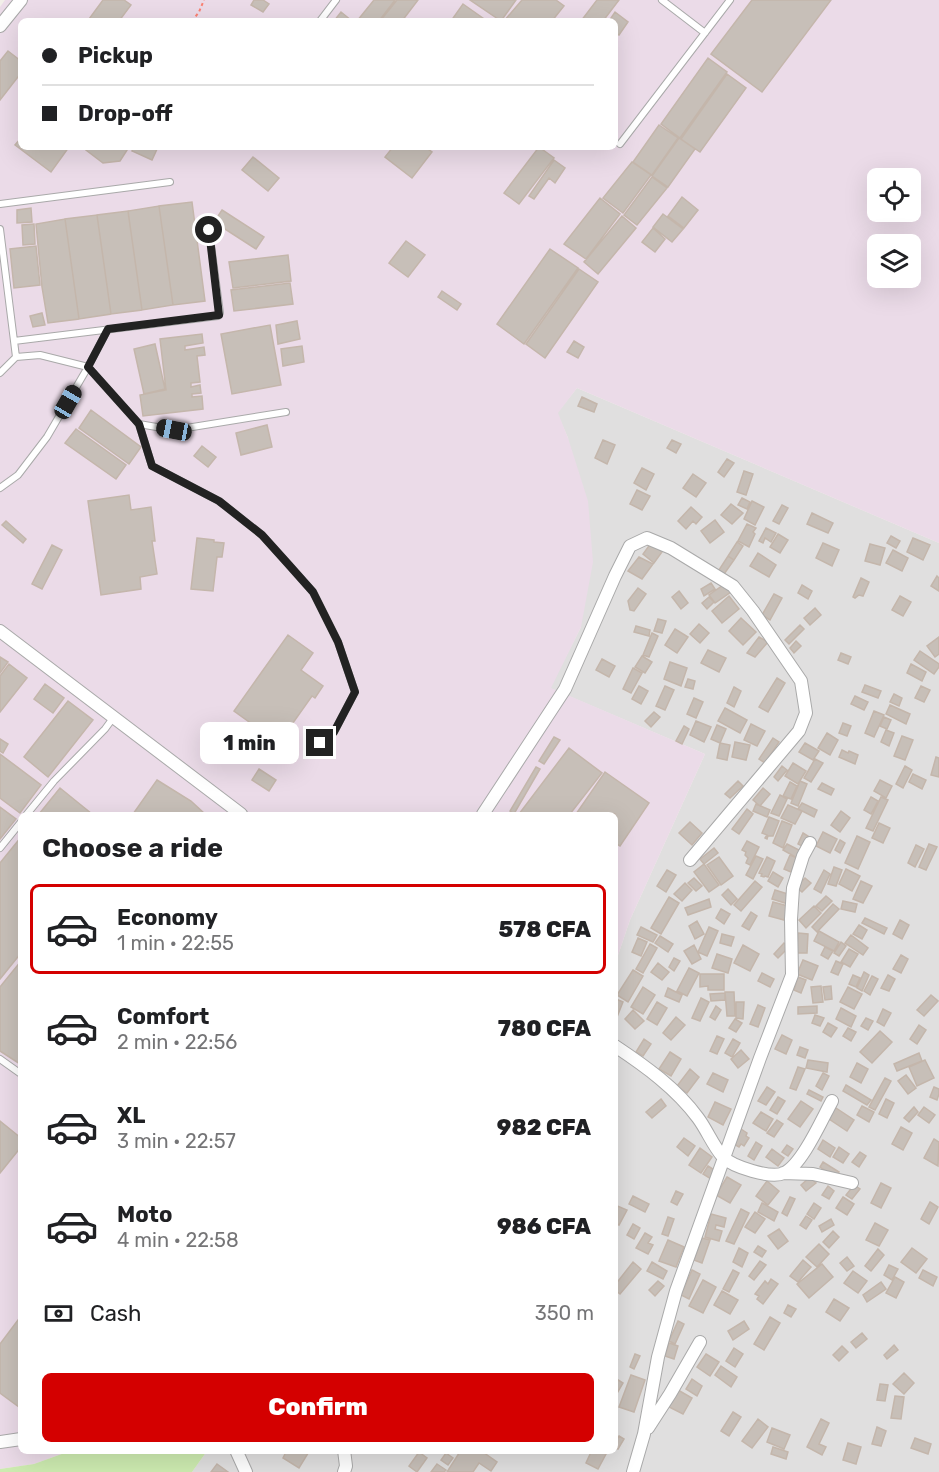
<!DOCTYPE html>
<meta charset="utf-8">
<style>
:root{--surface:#fff;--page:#f6f6f6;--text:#202124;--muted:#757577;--line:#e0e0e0;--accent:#d40000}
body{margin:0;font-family:Rubik,sans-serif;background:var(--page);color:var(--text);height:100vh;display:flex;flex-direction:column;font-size:22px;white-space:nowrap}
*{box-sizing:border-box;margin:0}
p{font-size:20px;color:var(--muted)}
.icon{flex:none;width:33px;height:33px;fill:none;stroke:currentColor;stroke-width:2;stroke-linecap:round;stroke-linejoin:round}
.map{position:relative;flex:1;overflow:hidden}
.details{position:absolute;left:18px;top:812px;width:600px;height:642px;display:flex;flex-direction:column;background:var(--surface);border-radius:9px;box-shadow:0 6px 24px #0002}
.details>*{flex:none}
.banner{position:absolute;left:18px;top:18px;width:600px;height:132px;border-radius:9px;box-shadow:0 6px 24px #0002;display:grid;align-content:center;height:132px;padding:0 24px;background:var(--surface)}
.fabs{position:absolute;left:867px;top:168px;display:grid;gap:12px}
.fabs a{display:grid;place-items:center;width:54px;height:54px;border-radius:9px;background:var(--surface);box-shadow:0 6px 24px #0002;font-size:30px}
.end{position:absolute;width:27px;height:27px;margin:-14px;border:8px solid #222;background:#fff;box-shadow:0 0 0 3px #fff}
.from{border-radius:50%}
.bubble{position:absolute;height:42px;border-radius:9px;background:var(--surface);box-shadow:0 6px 24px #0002;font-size:20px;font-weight:800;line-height:42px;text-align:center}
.car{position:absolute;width:18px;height:36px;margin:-18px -9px;border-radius:8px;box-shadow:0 0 4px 2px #0007;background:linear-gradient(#222 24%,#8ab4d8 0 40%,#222 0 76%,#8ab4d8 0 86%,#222 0)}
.banner b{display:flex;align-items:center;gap:21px;height:57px;font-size:22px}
.banner b+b{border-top:2px solid var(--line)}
.banner i{width:15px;height:15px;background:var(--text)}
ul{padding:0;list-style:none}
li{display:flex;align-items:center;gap:18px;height:90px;margin:0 12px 9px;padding:0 12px;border:3px solid transparent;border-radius:9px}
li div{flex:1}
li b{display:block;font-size:22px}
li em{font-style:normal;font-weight:800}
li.current{border-color:var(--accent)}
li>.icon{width:54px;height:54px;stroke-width:1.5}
h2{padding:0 24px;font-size:27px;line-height:72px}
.pay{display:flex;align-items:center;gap:15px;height:66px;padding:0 24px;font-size:22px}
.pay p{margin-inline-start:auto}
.button{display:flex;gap:12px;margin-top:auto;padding:12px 24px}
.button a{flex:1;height:69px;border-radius:9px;background:var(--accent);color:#fff;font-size:24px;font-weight:800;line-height:69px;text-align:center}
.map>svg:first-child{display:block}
.residential{fill:#e0dfdf}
.industrial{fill:#ebdbe8;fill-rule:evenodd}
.grass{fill:#cdebb0}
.building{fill:#c7bfb8;stroke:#c4b6ab;stroke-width:1.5}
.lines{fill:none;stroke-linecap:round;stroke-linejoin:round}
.service-casing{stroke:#a9a9a9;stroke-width:8}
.minor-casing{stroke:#a9a9a9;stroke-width:14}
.path{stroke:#fa8072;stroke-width:2;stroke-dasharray:3 3;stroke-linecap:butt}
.service{stroke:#fff;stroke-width:6}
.minor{stroke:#fff;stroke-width:12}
.route{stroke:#222;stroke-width:8}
</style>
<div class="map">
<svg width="939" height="1472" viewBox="0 0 939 1472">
<rect width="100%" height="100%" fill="#f2efe9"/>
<!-- residential -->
<path class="residential" d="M577 388 939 543V1472H192L207 1451 615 1450V964L630 920 705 754 550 688 581 627 568 438 557 413Z"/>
<!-- industrial -->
<path class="industrial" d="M5 0H939V543L577 388 558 413 568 438 588 501 593 562 581 627 551 688 705 754 630 920 615 964V814H21V1450L70 1451 34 1464 0 1469V7ZM21 21H615V147H21ZM878 178H910V212H878ZM878 244H910V278H878Z"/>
<!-- grass -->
<path class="grass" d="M70 1451V1450L207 1451 192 1472H0V1469L34 1464Z"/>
<!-- building -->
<path class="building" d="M103 0H124L131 5 119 21H92L89 19Z
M254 0H263L269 4 263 12 251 5Z
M374 0H395L379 21H357Z
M397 0H418L402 21H380Z
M470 0H516L501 21Z
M522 0H556L564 6 552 21H504Z
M597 0H619L603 21H581Z
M752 0H831L762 92 711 54Z
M463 4 487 21H451Z
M341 12 352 21H334Z
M615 12 628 22 619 35 615 33V21H609Z
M8 51 21 61V73L0 100V61Z
M708 58 727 72 680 138 661 124Z
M727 74 746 88 700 152 681 139Z
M659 125 678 138 652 175 633 162Z
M21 138V147H69L51 172 15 145Z
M679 138 695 149 668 187 652 176Z
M82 147H129L120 161 103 163Z
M134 147H153L157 149 152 160 132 151Z
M393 147H425L432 152 412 178 385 157Z
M539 147 554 158 519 204 504 193Z
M253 157 279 178 268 191 242 170Z
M554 160 565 168 555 183 549 178 534 199 529 196Z
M632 162 651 175 623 213 603 198Z
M652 177 667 188 637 225 624 215Z
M682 197 698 210 684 228 668 216Z
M600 198 620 214 586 259 564 244Z
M192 202 205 301 173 305 159 206Z
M159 206 173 305 142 310 128 211Z
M31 208 32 222 17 223V210Z
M222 210 264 237 256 249 214 222Z
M128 211 142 310 111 314 97 215Z
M663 214 683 229 672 242 653 227Z
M97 215 111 314 79 319 65 219Z
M622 216 636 228 598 274 584 262Z
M65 219 79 319 48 323 42 287 36 224Z
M34 224 35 244 23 245 22 225Z
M653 228 665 239 655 252 642 242Z
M406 241 425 255 408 277 389 263Z
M36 246 40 285 14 288 10 249Z
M550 249 578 268 524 344 497 324Z
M288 255 291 281 233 288 229 262Z
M579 269 598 282 545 358 526 344Z
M290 283 293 304 234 311 231 290Z
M442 291 461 304 457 310 438 297Z
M42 313 45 325 33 327 30 316Z
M297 321 300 339 278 344 276 325Z
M270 325 281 385 232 394 221 334Z
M202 334 203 343 185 346V350L204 347 205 355 197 356 200 382 191 383V387L200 385 201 393 192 394V397L202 396 203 409 143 416 140 395 166 390 160 339Z
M574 341 584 347 578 358 567 352Z
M155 344 165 389 144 394 134 349Z
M302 346 304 362 283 366 281 349Z
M582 397 597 404 594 412 578 406Z
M91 410 141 447 129 464 79 428Z
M267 425 272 447 241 455 236 433Z
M76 429 126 465 116 479 65 443Z
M603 440 615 445 607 464 595 458Z
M672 440 681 444 676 453 667 448Z
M202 446 216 457 208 467 194 456Z
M727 459 734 463 724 477 718 472Z
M642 468 654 474 646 490 634 483Z
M744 471 753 474 746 495 737 492Z
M693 474 706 483 696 497 683 488Z
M637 490 650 496 642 510 630 504Z
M129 495 131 510 151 507 155 541H152L157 574 140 577 141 589 101 595 88 501Z
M742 498 750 502 747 509 738 505Z
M752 501 764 507 755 525 744 519Z
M731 504 743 513 732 524 721 515Z
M782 505 788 508 779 524 773 521Z
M691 507 702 517 696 524 693 521 686 529 678 521Z
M812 513 833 523 828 533 807 524Z
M715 520 724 532 710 543 701 531Z
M6 521 26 539 23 543 2 525Z
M747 524 756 528 753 532 755 534 749 547 738 541Z
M766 528 776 533 771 542 765 538 763 543 759 541Z
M778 534 788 540 780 553 770 547Z
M891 536 900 541 896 548 887 543Z
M197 538 214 540V542L224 543 222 557H217L213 591 191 589Z
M913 538 930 545 923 560 907 552Z
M737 542 743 546 734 560 728 556Z
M651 543 662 552 654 563 643 554Z
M823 543 839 550 832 566 816 558Z
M870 544 885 548 880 565 865 561Z
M52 545 62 550 42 589 32 584Z
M893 550 908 558 902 571 886 563Z
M758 553 776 565 769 577 750 566Z
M728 556 734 560 722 577 717 573Z
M639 557 653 564 642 579 628 571Z
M937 576 939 578V591L931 586Z
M861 578 869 582 863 596 859 595 855 598 853 597Z
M711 583 715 589 704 596 701 589Z
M726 583 731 592 715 603 709 595Z
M802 585 812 591 808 599 798 593Z
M638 588 646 594 634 611 630 610 628 601Z
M679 591 688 603 681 609 672 597Z
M774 594 782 598 770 620 762 615Z
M729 596 739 609 722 623 712 611Z
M900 596 911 602 903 616 892 610Z
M709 597 714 602 707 609 702 603Z
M815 608 821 615 810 625 804 618Z
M741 618 756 632 743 645 729 631Z
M658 619 666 621 662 633 654 631Z
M699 624 709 633 700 643 690 634Z
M800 625 804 629 789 644 785 640Z
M636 626 650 630 649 636 634 632Z
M675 629 688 637 677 653 665 645Z
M652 633 658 636 649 657 643 655Z
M288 635 313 653 301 670 323 686 315 698 312 696 283 737 263 723 259 729 234 711Z
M759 637 768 642 755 657 747 653Z
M939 637V654L935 657 927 646Z
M796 641 801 646 794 653 790 648Z
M708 650 726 658 719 672 701 663Z
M920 651 939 664V667L934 674 914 660Z
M841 653 851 657 848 664 838 660Z
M642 656 652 662 645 673 635 667Z
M0 657 8 662 0 673Z
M602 659 615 666 609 677 596 670Z
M670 662 687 668 681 686 664 679Z
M9 664 27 678 0 712V676Z
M911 664 926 672 922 681 907 673Z
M633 668 642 673 631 693 623 689Z
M777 678 785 683 768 712 759 707Z
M688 679 695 681 693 689 685 687Z
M45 684 64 698 53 713 34 699Z
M865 685 881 691 878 698 862 692Z
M639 686 648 691 641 704 632 699Z
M665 686 674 690 665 710 656 706Z
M921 686 930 690 924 702 915 698Z
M734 687 741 691 734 707 727 703Z
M894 694 902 698 899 706 890 702Z
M855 696 868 702 864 710 851 704Z
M694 698 703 702 696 718 687 714Z
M68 701 93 720 48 777 24 757Z
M890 705 910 714 906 724 886 714Z
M725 708 747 720 740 733 718 721Z
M874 711 884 715 874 737 865 733Z
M654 712 660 717 651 727 645 721Z
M884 717 891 720 887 729 880 726Z
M696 721 711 727 704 742 690 735Z
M843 723 851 726 847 736 839 733Z
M751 724 765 731 757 746 744 740Z
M717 725 726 729 720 743 711 739Z
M684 726 689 729 682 744 676 741Z
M886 730 894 733 889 746 881 742Z
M827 733 838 740 830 755 818 748Z
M902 736 913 740 905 760 894 756Z
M554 737 560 740 544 764 539 761Z
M773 738 779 742 765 763 759 759Z
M0 739 8 744 3 753 0 751Z
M735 742 750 745 746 760 732 757Z
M720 743 730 745 727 760 717 758Z
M805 743 819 751 813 760 799 752Z
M569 748 602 773 570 814H519Z
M842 750 848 753 849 751 858 755 855 764 839 757Z
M0 754 41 785 20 813 0 798Z
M936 757 939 758V777L931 775Z
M815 759 823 763 811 782 804 778Z
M793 763 806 771 798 784 785 776Z
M782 766 787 770 778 781 774 777Z
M905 766 912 770 903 788 896 784Z
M536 767 540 769 514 814 510 811Z
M259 769 276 780 269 791 252 780Z
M605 772 649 803 620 846 615 843V814H576Z
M913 774 926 780 922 789 909 782Z
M157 780 191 801 205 814H133Z
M880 780 892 786 886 798 874 791Z
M738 781 743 786 730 798 725 794Z
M800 781 807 784 798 806 791 803Z
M790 782 797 786 791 799 783 796Z
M822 783 834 789 831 795 818 789Z
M60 788 92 814H39Z
M763 788 770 794 760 806 753 800Z
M780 795 787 799 779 816 771 813Z
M871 797 878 801 871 814 864 810Z
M881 797 888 800 873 831 866 828Z
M802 803 817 810 814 817 798 809Z
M756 804 770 810 767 817 753 811Z
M788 805 802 811 795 824 781 818Z
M0 807 16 819 0 839Z
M747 809 753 814 739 834 732 829Z
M841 811 850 818 840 832 831 825Z
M769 817 779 821 773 836H768L767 839 765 838 767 835 762 833Z
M782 821 792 825 783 848 773 843Z
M690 822 702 833 692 845 679 833Z
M879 823 890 828 883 843 872 838Z
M823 832 837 839 830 853 816 846Z
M803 833 811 838 806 848 798 844Z
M857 836 870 842 858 869 845 863Z
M21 837V953L0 979V863Z
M840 840 845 843 840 853 835 850Z
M747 841 759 847 750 865 746 863 748 858 745 855 746 852 742 850Z
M787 844 801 851 797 858 783 850Z
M929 844 937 847 926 870 919 867Z
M916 845 924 849 915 867 908 863Z
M714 848 718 853 704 864 700 859Z
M790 855 797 858 791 872 784 869Z
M756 856 763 859 753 879 746 875Z
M719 857 733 876 721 885 707 865Z
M767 857 775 861 768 877 765 876 764 877 761 876 762 874 759 873Z
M704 864 719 885 709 892 694 872Z
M834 867 842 870 836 886 828 884Z
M846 869 860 876 852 891 839 884Z
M667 870 676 875 666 892 657 886Z
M824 870 830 874 821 893 814 889Z
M773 872 783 878 778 887 768 881Z
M694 878 702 886 696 891 688 883Z
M805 878 811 883 802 892 796 887Z
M755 881 762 887 741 911 734 905Z
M861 881 872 886 863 903 853 899Z
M685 883 692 890 682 901 674 894Z
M728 889 737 899 731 905 722 895Z
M775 890 791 895 788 904 772 899Z
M826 896 832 901 822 911 816 906Z
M669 897 679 903 661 934 651 928Z
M709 899 711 907 688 915 685 908Z
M843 901 857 904 855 912 841 909Z
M773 902 788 906 784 920 769 916Z
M833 904 839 909 817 932 812 927Z
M814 906 821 913 806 928 799 920Z
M721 909 730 914 724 924 716 918Z
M751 912 757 916 749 930 742 926Z
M865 918 887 928 884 934 862 923Z
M900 920 909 925 902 939 893 934Z
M697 921 704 934 695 939 689 926Z
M859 925 867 930 862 939 853 934Z
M641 927 657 935 653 942 637 935Z
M709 927 718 931 707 956 698 952Z
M819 931 839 942 834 951 814 941Z
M798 933 808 934 807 953H797Z
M722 934 734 937 731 946 720 943Z
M851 935 868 948 863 955 845 943Z
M660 936 673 944 668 952 655 943Z
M638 938 647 942 641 956 632 952Z
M841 942 846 946 839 956 834 953Z
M784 943 789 947 778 958 774 954Z
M650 944 657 948 643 973 636 969Z
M694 945 701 959 692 964 684 951Z
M743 945 759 954 750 971 734 963Z
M825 947 833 951 828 959 821 955Z
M849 949 858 954 850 967 841 962Z
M717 954 732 959 728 973 712 968Z
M901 955 908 959 901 973 893 969Z
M674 958 680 961 674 971 669 967Z
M803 960 818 966 812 980 797 974Z
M21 961V1063L20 1064 0 1051V987Z
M836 961 843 964 838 975 831 972Z
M658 963 669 972 662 980 651 972Z
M689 968 699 973 687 996 677 991Z
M633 970 643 976 628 1002 617 995Z
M864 972 869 975 862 991 857 988Z
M762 973 774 979 770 987 758 981Z
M700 974H724V990H708V986L700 987Z
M853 975 860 978 856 987 849 984Z
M888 975 895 979 889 991 881 988Z
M872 976 878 979 870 995 864 991Z
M798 977 806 980 801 993 794 990Z
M821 986 823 1002 813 1003 811 987Z
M831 986 832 999 825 1000 823 987Z
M643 987 655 995 643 1014 631 1007Z
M848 987 862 994 854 1009 840 1002Z
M668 988 682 995 679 1002 665 996Z
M725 992H734L735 1016H727Z
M725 993V1000L711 1001 710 994Z
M931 995 938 1001 924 1016 917 1010Z
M701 998 709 1002 700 1021 692 1018Z
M616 999 623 1002 615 1022V1002Z
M657 1002 667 1008 657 1025 647 1019Z
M736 1002H744L743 1019 736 1018Z
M758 1005 765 1008 758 1027 750 1024Z
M716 1006 721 1010 715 1020 710 1017Z
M817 1006V1013L798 1014V1007Z
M841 1008 856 1016 851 1027 836 1019Z
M883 1009 891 1013 884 1026 877 1022Z
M633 1010 644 1021 635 1029 625 1019Z
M815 1015 824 1018 820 1026 812 1023Z
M676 1017 685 1025 671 1040 663 1033Z
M866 1018 873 1021 868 1030 861 1026Z
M735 1019 742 1023 736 1032 729 1028Z
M828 1023 837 1028 831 1037 823 1032Z
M919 1025 926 1030 917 1044 910 1039Z
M848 1028 856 1032 851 1041 843 1036Z
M880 1031 892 1042 872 1063 860 1052Z
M782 1035 792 1040 786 1054 775 1049Z
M717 1036 724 1039 717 1054 710 1051Z
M644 1039 651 1044 643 1056 636 1052Z
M733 1039 740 1043 732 1057 725 1053Z
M800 1047 808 1050 805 1058 797 1055Z
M741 1050 749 1059 738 1068 731 1059Z
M670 1052 681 1059 671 1076 659 1069Z
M919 1053 922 1061 897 1071 894 1064Z
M808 1060 828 1063 827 1072 806 1068Z
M925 1060 934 1078 917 1086 909 1067Z
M857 1063 868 1069 861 1083 850 1077Z
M798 1067 805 1069 796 1090 790 1088Z
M690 1069 699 1077 687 1093 677 1086Z
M713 1073 728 1080 723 1092 707 1084Z
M823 1073 829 1076 822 1090 816 1086Z
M906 1075 916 1088 908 1094 898 1081Z
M885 1078 891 1081 875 1110 869 1107Z
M846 1085 871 1100 867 1105 843 1091Z
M767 1087 775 1092 766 1105 758 1101Z
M934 1087 939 1089V1094L937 1100 930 1097Z
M809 1090 823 1097 821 1101 807 1094Z
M778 1097 785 1101 777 1114 770 1110Z
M661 1099 666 1106 652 1118 646 1112Z
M886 1099 894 1103 887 1118 879 1114Z
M801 1101 813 1109 800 1127 788 1119Z
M715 1102 731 1109 723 1125 708 1117Z
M833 1106 854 1120 847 1131 826 1117Z
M862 1106 874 1112 869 1122 857 1115Z
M914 1107 918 1112 909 1122 904 1118Z
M924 1107 935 1115 929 1123 918 1115Z
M761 1112 773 1119 766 1131 753 1123Z
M777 1120 783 1124 774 1137 767 1133Z
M0 1121 21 1138V1147L0 1173Z
M901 1127 912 1133 903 1150 892 1144Z
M741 1129 747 1133 746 1136 749 1138 744 1146 741 1144 739 1147 732 1143Z
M684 1138 695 1146 688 1156 677 1147Z
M934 1139 939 1142 938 1166 924 1158Z
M823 1140 835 1148 830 1157 818 1149Z
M756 1142 762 1146 754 1160 748 1156Z
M787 1145 793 1149 788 1156 782 1152Z
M839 1147 849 1154 843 1163 833 1157Z
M700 1148 712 1157 701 1173 689 1165Z
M772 1149 784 1158 778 1166 766 1157Z
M860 1152 866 1156 859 1167 852 1162Z
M823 1162 839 1172 835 1177 820 1167Z
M708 1166 716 1171 711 1179 703 1174Z
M727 1177 741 1185 730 1203 716 1195Z
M810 1177 816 1183 806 1191 801 1185Z
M767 1181 779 1191 768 1205 756 1196Z
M881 1183 891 1188 881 1208 871 1203Z
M854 1185 860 1189 852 1199 846 1195Z
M828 1186 834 1191 829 1199 822 1195Z
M676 1191 683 1194 677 1205 671 1202Z
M633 1196 649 1204 645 1212 629 1204Z
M790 1197 795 1199 787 1216 782 1213Z
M843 1197 854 1204 847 1215 836 1208Z
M930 1202 938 1207 929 1224 921 1219Z
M762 1203 778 1212 774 1221 758 1212Z
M814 1203 821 1208 814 1219 807 1214Z
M615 1205 627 1210 619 1225 615 1222Z
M741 1209 749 1213 734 1244 726 1241Z
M755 1212 765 1219 755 1233 745 1227Z
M711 1214 726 1218 724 1227 716 1225 715 1229 722 1231 719 1241 705 1237Z
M806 1216 812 1220 806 1229 800 1225Z
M668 1217 674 1219 668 1236 662 1234Z
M831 1219 834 1225 822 1232 819 1226Z
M875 1223 888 1230 879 1246 866 1240Z
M633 1224 640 1228 634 1239 627 1235Z
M779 1229 788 1241 778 1249 768 1236Z
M833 1231 839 1237 829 1248 823 1242Z
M645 1233 652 1237 648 1243 653 1245 648 1254 636 1248Z
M702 1238 710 1240 702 1263 694 1260Z
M668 1240 684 1247 676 1267 659 1261Z
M819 1244 829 1254 817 1267 806 1257Z
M758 1246 766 1251 762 1257 754 1252Z
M739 1248 748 1253 742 1267 733 1262Z
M912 1248 927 1259 916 1273 901 1262Z
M878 1249 884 1255 871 1271 865 1266Z
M847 1257 854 1266 847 1271 840 1263Z
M803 1260 811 1267 798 1282 790 1276Z
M760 1261 766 1265 754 1280 749 1276Z
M633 1262 641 1269 620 1294 615 1290V1285Z
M652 1262 667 1271 663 1279 647 1271Z
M822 1264 833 1277 809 1298 797 1284Z
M889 1265 898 1269 892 1280 884 1275Z
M692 1270 700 1274 689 1299 681 1295Z
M733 1270 739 1273 729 1292 723 1289Z
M923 1270 937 1277 933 1286 919 1278Z
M853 1271 867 1281 858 1293 844 1283Z
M895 1277 904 1282 896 1298 886 1293Z
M771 1279 778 1284 763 1304 757 1299 759 1296 755 1294 765 1281 768 1284Z
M703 1280 716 1287 703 1313 689 1306Z
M658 1281 664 1286 655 1296 649 1290Z
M881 1282 886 1289 867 1302 863 1295Z
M722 1291 738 1300 730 1314 714 1305Z
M834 1299 849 1308 840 1321 826 1312Z
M788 1305 796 1309 791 1317 784 1313Z
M21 1316V1405L19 1407 0 1393V1344Z
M770 1317 780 1323 764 1350 754 1344Z
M678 1321 684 1324 675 1344 669 1341Z
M744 1321 749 1329 733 1340 728 1331Z
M862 1333 867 1339 856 1348 851 1342Z
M669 1343 678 1346 674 1359 665 1356Z
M894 1345 898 1350 887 1359 884 1355Z
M842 1346 848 1352 839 1361 833 1355Z
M734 1348 743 1354 735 1367 726 1361Z
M635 1354 640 1356 634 1369 630 1367Z
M706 1354 719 1362 710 1376 697 1367Z
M721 1366 737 1377 731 1387 715 1375Z
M904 1373 914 1383 904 1394 893 1384Z
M631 1375 645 1380 634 1412 619 1407Z
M615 1378 623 1383 616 1395 615 1394Z
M692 1379 702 1386 697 1396 686 1389Z
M880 1384 888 1385 885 1401 877 1400Z
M678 1390 692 1398 683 1414 669 1407Z
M895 1396 904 1397 901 1419 891 1418Z
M733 1412 741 1417 729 1436 721 1431Z
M758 1419 768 1427 752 1448 742 1441Z
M821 1419 829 1423 819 1444 826 1447 822 1455 807 1447Z
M877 1427 886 1431 881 1446 872 1444Z
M772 1428 790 1435 784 1449 767 1442Z
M619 1436 624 1439 618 1449 615 1448V1443Z
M915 1438 931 1444 928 1454 911 1448Z
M848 1443 861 1447 856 1464 843 1460Z
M773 1447 788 1452 786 1459 771 1454Z
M287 1450H310L299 1468 283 1458Z
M461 1450H480L497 1462 491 1471 479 1463 473 1472H447Z
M592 1450H599L606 1454 598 1469 586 1463Z
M419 1452 427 1458 417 1472 409 1466Z
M446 1453 453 1458 448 1465 441 1460Z
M217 1464 228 1472H211Z
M437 1464 446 1470 444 1472H431Z"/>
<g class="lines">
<!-- service casing -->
<g class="service-casing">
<path id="service" d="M662 0 705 33
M320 21 336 0
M620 144 730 0
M0 204 170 182
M0 229 16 357
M14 341 218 316 220 313 209 230
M0 373 16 357 40 355 88 367 139 424 174 430 286 412
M139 424 152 466 219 501 262 535 289 565 313 592 338 642 355 692 334 732 320 743
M0 488 18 475 47 437 88 367 108 329
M27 814 54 781 105 729 113 718
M0 848 21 822
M0 1059 21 1074"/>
</g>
<!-- minor casing -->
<g class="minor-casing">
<path id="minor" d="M0 26 21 0
M0 631 241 814
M483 814 565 689 615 576 630 546 647 538 671 548 733 586 753 611 801 681 806 713 799 731 690 860
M615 1046C645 1066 676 1088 698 1118 707 1130 713 1146 723 1157 733 1167 771 1179 784 1173 802 1165 822 1119 832 1101
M783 1173 813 1174 852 1183
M648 1428 670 1394 700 1342
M0 1442 21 1439
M236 1450 246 1472
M344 1472 346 1466 344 1450
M633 1472 644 1434 658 1357 676 1291 760 1058 792 975 791 919 793 888 803 856 810 843"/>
</g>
<!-- path -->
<path class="path" d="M192 21 199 12 204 0"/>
<!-- service -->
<use href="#service" class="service"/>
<!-- minor -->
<use href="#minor" class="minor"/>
</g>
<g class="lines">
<!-- route -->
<path class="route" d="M209 230 219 315 108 329 88 367 139 424 152 466 219 501 262 535 289 565 313 592 338 642 355 692 334 732 320 743"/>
</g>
</svg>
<div class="fabs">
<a><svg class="icon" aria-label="locate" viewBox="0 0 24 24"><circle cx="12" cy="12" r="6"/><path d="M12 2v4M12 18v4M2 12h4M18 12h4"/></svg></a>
<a><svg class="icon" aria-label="layers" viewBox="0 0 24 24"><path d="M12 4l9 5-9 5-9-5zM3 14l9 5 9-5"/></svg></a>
</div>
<i class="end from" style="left:209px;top:230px"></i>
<i class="end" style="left:320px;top:743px"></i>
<div class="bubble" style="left:200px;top:722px;width:99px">1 min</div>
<i class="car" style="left:68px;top:402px;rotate:30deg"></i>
<i class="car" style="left:174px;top:430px;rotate:281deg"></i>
<div class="banner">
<b><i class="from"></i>Pickup</b>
<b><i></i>Drop-off</b>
</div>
<section class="details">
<h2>Choose a ride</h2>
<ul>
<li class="current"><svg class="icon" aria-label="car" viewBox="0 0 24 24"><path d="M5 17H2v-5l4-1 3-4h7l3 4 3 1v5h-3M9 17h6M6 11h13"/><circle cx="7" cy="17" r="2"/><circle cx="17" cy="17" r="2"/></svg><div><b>Economy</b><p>1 min · 22:55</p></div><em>578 CFA</em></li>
<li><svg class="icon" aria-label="car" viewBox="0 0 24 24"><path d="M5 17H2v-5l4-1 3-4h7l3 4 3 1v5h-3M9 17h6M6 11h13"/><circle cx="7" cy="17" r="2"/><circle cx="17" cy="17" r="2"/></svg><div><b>Comfort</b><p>2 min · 22:56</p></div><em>780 CFA</em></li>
<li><svg class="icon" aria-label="car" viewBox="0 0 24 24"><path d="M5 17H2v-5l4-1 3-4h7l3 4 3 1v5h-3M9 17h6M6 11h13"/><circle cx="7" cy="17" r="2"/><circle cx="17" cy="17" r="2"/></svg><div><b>XL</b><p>3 min · 22:57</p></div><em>982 CFA</em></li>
<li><svg class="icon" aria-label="car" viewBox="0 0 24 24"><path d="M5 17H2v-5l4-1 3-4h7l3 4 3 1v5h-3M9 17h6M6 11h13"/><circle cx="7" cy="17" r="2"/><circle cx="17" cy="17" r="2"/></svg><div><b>Moto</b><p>4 min · 22:58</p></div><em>986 CFA</em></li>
</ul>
<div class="pay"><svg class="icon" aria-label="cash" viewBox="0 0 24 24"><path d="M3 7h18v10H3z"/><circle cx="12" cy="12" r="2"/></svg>Cash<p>350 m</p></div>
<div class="button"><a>Confirm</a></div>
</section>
</div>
